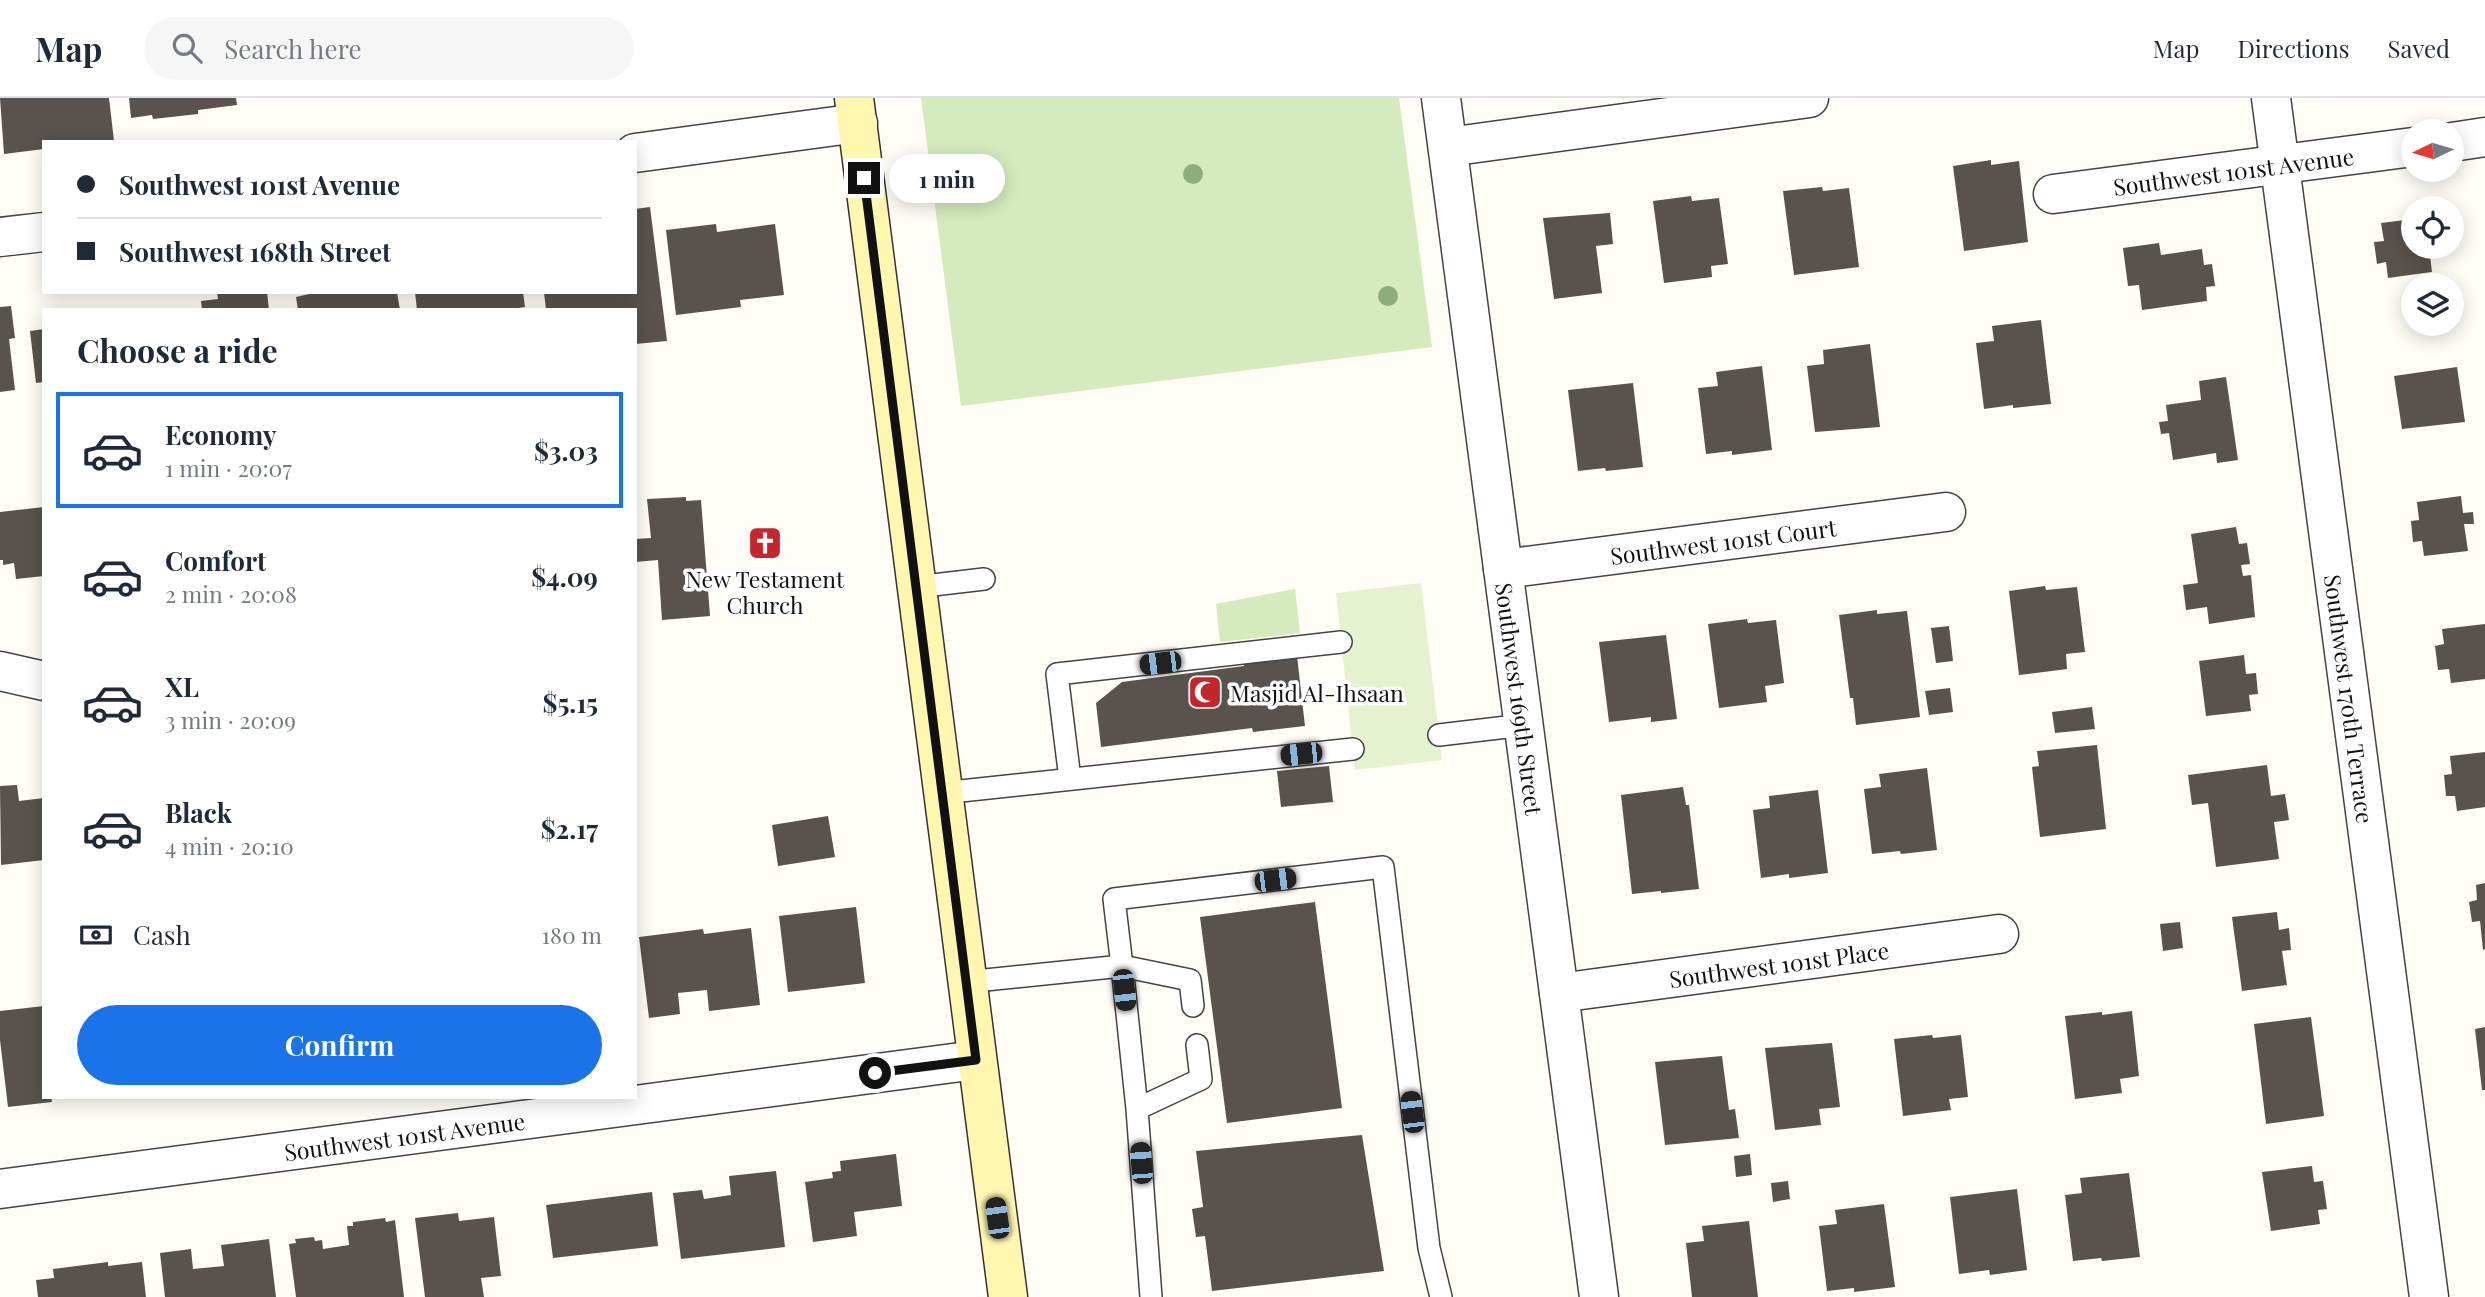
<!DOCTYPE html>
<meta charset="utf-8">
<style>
:root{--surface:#fff;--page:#f6f6f7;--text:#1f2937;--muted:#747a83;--line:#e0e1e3;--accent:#1a73e8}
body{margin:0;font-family:"Playfair Display",serif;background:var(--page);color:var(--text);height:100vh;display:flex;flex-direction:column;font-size:26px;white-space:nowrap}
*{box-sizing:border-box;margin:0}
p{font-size:23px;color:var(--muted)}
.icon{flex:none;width:38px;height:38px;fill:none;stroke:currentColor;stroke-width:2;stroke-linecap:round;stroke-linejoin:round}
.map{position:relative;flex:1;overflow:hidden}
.sheet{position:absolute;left:42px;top:210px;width:595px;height:791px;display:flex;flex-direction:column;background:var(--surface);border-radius:0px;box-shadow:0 4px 18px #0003}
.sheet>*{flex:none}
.guide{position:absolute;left:42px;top:42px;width:595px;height:154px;border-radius:0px;box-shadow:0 4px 18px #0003;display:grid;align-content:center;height:154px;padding:0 35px;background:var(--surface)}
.needle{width:46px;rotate:265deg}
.controls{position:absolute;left:2401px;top:21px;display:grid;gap:14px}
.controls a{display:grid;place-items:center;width:63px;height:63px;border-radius:50%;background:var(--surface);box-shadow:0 4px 18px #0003;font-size:35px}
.end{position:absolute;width:32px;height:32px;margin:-16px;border:9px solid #111;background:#fff;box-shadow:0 0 0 4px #fff}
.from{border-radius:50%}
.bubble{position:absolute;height:49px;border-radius:24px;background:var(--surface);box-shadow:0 4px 18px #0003;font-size:23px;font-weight:700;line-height:49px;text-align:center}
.car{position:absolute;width:21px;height:42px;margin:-21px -10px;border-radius:9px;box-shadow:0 0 5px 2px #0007;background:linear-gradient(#222 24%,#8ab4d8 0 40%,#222 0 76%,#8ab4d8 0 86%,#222 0)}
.guide b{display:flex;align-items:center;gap:24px;height:66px;font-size:26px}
.guide b+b{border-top:2px solid var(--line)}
.guide i{width:18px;height:18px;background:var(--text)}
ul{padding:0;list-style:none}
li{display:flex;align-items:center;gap:21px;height:116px;margin:0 14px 10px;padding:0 21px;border:4px solid transparent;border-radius:0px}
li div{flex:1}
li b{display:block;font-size:26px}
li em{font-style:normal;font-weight:700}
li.current{border-color:var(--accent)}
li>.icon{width:63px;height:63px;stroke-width:1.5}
h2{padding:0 35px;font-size:32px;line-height:84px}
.pay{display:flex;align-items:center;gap:18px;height:77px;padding:0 35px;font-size:26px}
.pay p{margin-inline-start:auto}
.action{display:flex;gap:14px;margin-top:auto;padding:14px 35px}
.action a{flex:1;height:80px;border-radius:42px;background:var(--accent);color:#fff;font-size:28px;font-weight:700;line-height:80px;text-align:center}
header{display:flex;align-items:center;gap:42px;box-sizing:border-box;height:98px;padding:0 35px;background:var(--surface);border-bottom:2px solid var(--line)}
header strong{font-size:33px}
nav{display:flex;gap:38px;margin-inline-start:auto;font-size:24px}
.search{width:490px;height:63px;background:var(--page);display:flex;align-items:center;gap:18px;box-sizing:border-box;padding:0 24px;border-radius:38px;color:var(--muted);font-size:26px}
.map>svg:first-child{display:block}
.green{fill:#d5ebbd}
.pitch{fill:#e6f2cf}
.building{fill:#5a524d}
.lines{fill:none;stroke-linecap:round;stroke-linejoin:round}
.lane-casing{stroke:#444;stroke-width:24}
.street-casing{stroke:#444;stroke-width:41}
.secondary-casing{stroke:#333;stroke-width:41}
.lane{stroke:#fff;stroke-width:21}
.street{stroke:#fff;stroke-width:38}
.secondary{stroke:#fff6b0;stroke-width:38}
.tree{fill:#8dad7f}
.route{stroke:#111;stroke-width:9}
.labels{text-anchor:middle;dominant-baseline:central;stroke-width:7;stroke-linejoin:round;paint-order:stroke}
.street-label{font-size:23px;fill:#111;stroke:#fff}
.poi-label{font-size:23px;fill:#111;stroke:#fff}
</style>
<header>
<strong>Map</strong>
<div class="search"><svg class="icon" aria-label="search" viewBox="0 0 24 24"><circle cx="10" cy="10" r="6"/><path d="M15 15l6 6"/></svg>Search here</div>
<nav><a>Map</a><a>Directions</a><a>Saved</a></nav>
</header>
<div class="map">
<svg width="2485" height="1199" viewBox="0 0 2485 1199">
<rect width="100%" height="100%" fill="#fffdf5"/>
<!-- green -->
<path class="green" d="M921 0H1399L1432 249 961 308Z
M1295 491 1300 535 1220 544 1216 506Z"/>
<!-- pitch -->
<path class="pitch" d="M1421 485 1442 662 1355 672 1336 495Z"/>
<!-- building -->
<path class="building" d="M0 0H109L114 43 44 44V51L4 56Z
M129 0H236L237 7 198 12V16L153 21 152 17 131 20Z
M1991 62V67L2019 63 2028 144 1964 153 1953 68Z
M1822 89 1823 93 1849 90 1859 169 1794 177 1783 93Z
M1691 98 1692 103 1719 100 1728 166 1711 168 1712 179 1664 185 1653 103Z
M650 109 667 243 635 246V212H546L544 194H635V111Z
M1610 115 1613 146 1596 148 1602 195 1554 201 1543 120Z
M2413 121V149H2429L2432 174 2388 180 2386 164 2377 166 2374 144 2384 143 2381 125Z
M716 126 717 134 775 126 784 197 740 202 741 209 676 217 666 132Z
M2159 145 2161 157 2202 151 2204 167 2212 166 2215 188 2206 189 2207 203 2142 212 2139 187 2128 188 2123 150Z
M217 194H267L269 212H202L201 203 218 201Z
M318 194H397L400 212H298L296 199Z
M415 194H523L525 209 505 212H417Z
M11 208 15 240 9 241 15 292 0 294V209Z
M2041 222 2051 306 2013 310V307L1984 311 1976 245 1994 243 1992 228Z
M44 231V284L36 285 30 233Z
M1870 246 1880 329 1815 334 1807 268 1824 266 1823 252Z
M1762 268 1772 352 1732 357V353L1706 356 1698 290 1718 288 1716 274Z
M2457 269 2465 324 2402 331 2394 278Z
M2226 279 2238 362 2217 365 2216 355 2173 362 2169 335 2161 336 2159 324 2168 323 2166 307 2201 302 2199 283Z
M1633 285 1643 369 1606 373 1605 370 1578 373 1568 292Z
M2461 398 2463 415 2473 414 2474 426H2464L2468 453 2424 458 2422 443 2413 444 2411 423 2419 422 2417 404Z
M686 399V403L701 402 710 518 662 522 658 462 635 464V441L651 440 647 401Z
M44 409V478L16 481 14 465 3 467V462H0V414Z
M2236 429 2239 446 2247 445 2250 466 2241 467 2243 478 2251 477 2255 519 2209 526 2207 509 2186 512 2183 487 2198 485 2191 436Z
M2045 488 2046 492 2077 489 2085 554 2066 556 2067 571 2019 577 2009 493Z
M1877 512V516L1907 513 1920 619 1856 627 1853 600H1850L1839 517Z
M1747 521 1748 525 1776 522 1784 585 1765 588 1767 604 1719 610 1708 526Z
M2485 526V581L2451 585 2449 571 2438 572 2435 548 2444 546 2442 531Z
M1949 528 1953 563 1936 565 1931 530Z
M1666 537 1677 621 1651 624V619L1609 624 1599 544Z
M2244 557 2246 576 2256 575 2258 596 2249 597 2251 613 2206 618 2199 563Z
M1297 558 1305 628 1253 634 1252 630 1101 649 1096 605 1122 584 1244 568 1243 564Z
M1950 590 1953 614 1929 617 1925 593Z
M2092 609 2095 631 2055 635 2052 614Z
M2097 647 2106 731 2040 739 2032 669 2039 668 2037 653Z
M2485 654V709L2457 713 2455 698H2446L2444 677 2452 676 2450 658Z
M2267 667 2271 698 2285 696 2289 722 2274 724 2279 761 2216 769 2208 705 2192 707 2188 677Z
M1329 668 1333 704 1281 709 1277 673Z
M1927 670 1937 752 1901 756 1900 753 1872 756 1864 691 1881 689 1879 676Z
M17 687 19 703 44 700V762L1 767 0 688Z
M1683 689 1686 707H1689L1699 791 1661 795V793L1632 796 1621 697Z
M1818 692 1828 775 1789 780V776L1761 780 1753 712 1770 710 1769 698Z
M828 718 835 759 778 768 772 727Z
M2485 785V851L2483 852 2480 823 2472 824 2469 804 2477 802 2476 787Z
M1315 804 1342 1010 1227 1025 1200 819Z
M856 809 865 885 788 894 779 818Z
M2277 814 2279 832 2289 830 2291 852 2282 853 2287 887 2242 893 2232 819Z
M2180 824 2183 850 2163 853 2160 826Z
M751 830 760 907 709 913 707 892 678 895 680 916 649 920 639 839 703 831 704 836Z
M44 908V999H51L52 1004 8 1009 0 942V913Z
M2132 913 2139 978 2120 981 2122 995 2075 1001 2065 918 2102 914V917Z
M2311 919 2324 1018 2266 1026 2254 926Z
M2485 929V992H2482L2475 931Z
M1932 937 1933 940 1961 937 1968 999 1949 1001 1951 1012 1903 1018 1894 941Z
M1832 945 1840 1009 1819 1011 1821 1027 1775 1032 1765 950Z
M1722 958 1729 1012 1735 1011 1739 1040 1665 1047 1655 964Z
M1362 1037 1384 1173 1212 1193 1205 1138 1196 1139 1192 1111 1203 1109 1196 1053Z
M896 1056 902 1108 854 1114 857 1138 813 1144 805 1084 833 1080 832 1074 841 1073 840 1063Z
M1750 1056 1752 1077 1736 1079 1734 1058Z
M2312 1068 2314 1084 2323 1083 2327 1111 2318 1112 2320 1126 2271 1133 2262 1074Z
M776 1073 785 1149 681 1161 673 1095 702 1092 704 1101 731 1097 729 1078Z
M2129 1075 2140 1159 2102 1163 2101 1160 2073 1163 2065 1097 2082 1095 2080 1080Z
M1788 1083 1790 1101 1773 1104 1771 1085Z
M2017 1091 2027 1172 1990 1177 1989 1172 1959 1176 1950 1099Z
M652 1094 658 1148 553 1160 546 1107Z
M1884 1106 1895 1189 1854 1194V1190L1827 1193 1819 1128 1837 1126 1835 1112Z
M458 1115 459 1123 494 1119 501 1178 481 1180 484 1199H425L415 1120Z
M385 1120 386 1124 395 1122 404 1199H296L289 1146 296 1145 295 1141 314 1139 315 1143 322 1142 323 1151 349 1147 347 1128H353V1124Z
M1749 1123 1758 1199H1692L1686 1145 1704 1143 1702 1128Z
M269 1141 276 1199H165L160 1155 191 1151 193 1171 224 1168 221 1147Z
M108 1164V1168L142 1164 146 1199H38L36 1182 54 1180 53 1171Z"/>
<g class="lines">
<!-- lane casing -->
<g class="lane-casing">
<path id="lane" d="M916 489 984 481
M1439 637 1524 627
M1070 681 1057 576 1341 544
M942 695 1353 651
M966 884 1122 868 1114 801 1383 769 1429 1150 1441 1199
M1137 1011 1201 981 1197 947
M1151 1199 1137 1011 1122 868 1190 882 1193 908"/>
</g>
<!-- street casing -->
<g class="street-casing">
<g id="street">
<path id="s1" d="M1441 0 1599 1199"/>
<path id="s2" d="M2271 0 2429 1199"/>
<path d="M2452 44 2485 39"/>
<path d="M1448 49 1809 0"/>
<path d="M635 55 858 25"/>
<path id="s3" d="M2053 96 2413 49"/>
<path d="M0 139 44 134"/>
<path id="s4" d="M1503 471 1946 414"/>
<path d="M0 573 44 583"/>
<path id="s5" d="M1559 895 1999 836"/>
<path id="s6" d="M0 1091 976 962"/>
</g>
</g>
<!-- secondary casing -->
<g class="secondary-casing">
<path id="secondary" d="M854 0 1008 1199"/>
</g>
<!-- lane -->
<use href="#lane" class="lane"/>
<!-- street -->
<use href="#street" class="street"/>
<!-- secondary -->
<use href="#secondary" class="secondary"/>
</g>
<!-- trees -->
<g class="tree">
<circle cx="1193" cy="76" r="10"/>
<circle cx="1388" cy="198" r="10"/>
</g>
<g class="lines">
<!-- route -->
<path class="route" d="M864 80 976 962 875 975"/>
</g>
<!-- icons -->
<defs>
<g id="church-square" transform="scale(1.75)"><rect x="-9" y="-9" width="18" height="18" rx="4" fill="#c4262e" stroke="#fff"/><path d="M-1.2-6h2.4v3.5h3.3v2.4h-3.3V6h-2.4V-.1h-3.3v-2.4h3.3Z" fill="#fff"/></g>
<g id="mosque-square" transform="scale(1.75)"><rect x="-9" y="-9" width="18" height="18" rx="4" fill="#c4262e" stroke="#fff"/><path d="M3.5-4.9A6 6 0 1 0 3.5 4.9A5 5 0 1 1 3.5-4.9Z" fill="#fff"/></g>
</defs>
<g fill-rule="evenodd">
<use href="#church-square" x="765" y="445"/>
<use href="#mosque-square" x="1205" y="594"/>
</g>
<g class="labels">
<!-- street labels -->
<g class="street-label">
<text stroke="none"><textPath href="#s3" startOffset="182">Southwest 101st Avenue</textPath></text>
<text stroke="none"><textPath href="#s4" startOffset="222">Southwest 101st Court</textPath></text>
<text stroke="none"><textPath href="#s1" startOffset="606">Southwest 169th Street</textPath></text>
<text stroke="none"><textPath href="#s2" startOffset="606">Southwest 170th Terrace</textPath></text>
<text stroke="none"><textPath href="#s5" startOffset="222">Southwest 101st Place</textPath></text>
<text stroke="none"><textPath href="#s6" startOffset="408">Southwest 101st Avenue</textPath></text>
</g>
<!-- poi labels -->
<g class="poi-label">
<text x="765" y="480">New Testament<tspan x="765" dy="26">Church</tspan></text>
<text x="1230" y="594" text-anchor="start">Masjid Al-Ihsaan</text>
</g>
</g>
</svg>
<div class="controls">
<a><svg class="needle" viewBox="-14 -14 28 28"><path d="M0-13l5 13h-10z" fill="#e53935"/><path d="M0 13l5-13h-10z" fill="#747a83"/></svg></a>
<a><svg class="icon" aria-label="locate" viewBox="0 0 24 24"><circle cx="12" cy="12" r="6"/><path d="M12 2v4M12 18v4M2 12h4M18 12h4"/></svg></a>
<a><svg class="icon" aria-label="layers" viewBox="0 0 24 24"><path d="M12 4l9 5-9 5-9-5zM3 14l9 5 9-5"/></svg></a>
</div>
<i class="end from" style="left:875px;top:975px"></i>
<i class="end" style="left:864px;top:80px"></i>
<div class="bubble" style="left:889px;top:56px;width:116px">1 min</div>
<i class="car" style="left:1160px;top:565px;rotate:263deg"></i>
<i class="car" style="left:1301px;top:656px;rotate:264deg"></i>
<i class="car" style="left:1275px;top:782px;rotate:83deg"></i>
<i class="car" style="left:1124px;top:892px;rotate:174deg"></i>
<i class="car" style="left:1412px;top:1014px;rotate:353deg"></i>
<i class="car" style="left:1141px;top:1065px;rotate:356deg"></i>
<i class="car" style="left:997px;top:1120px;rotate:352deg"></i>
<div class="guide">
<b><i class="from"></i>Southwest 101st Avenue</b>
<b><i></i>Southwest 168th Street</b>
</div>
<section class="sheet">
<h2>Choose a ride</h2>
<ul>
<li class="current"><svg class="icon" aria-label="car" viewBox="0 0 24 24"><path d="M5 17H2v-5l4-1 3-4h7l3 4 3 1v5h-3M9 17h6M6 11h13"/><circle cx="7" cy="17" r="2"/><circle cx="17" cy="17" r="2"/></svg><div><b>Economy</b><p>1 min · 20:07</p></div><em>$3.03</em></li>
<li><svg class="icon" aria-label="car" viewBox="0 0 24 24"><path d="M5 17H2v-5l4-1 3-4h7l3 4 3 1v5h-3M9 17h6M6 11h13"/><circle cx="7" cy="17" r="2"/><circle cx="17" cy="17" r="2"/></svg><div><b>Comfort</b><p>2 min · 20:08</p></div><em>$4.09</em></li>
<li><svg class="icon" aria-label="car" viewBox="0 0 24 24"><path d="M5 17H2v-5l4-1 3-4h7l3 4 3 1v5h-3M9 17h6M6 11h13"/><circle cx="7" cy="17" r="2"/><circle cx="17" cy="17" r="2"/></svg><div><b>XL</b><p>3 min · 20:09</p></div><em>$5.15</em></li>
<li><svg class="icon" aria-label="car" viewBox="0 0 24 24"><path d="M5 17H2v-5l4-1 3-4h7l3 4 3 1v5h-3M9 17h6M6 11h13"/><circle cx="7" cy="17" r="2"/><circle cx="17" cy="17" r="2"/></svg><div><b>Black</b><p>4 min · 20:10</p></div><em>$2.17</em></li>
</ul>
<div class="pay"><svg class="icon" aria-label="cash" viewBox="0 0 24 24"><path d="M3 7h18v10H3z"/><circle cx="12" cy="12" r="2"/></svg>Cash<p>180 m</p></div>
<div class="action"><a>Confirm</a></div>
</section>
</div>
